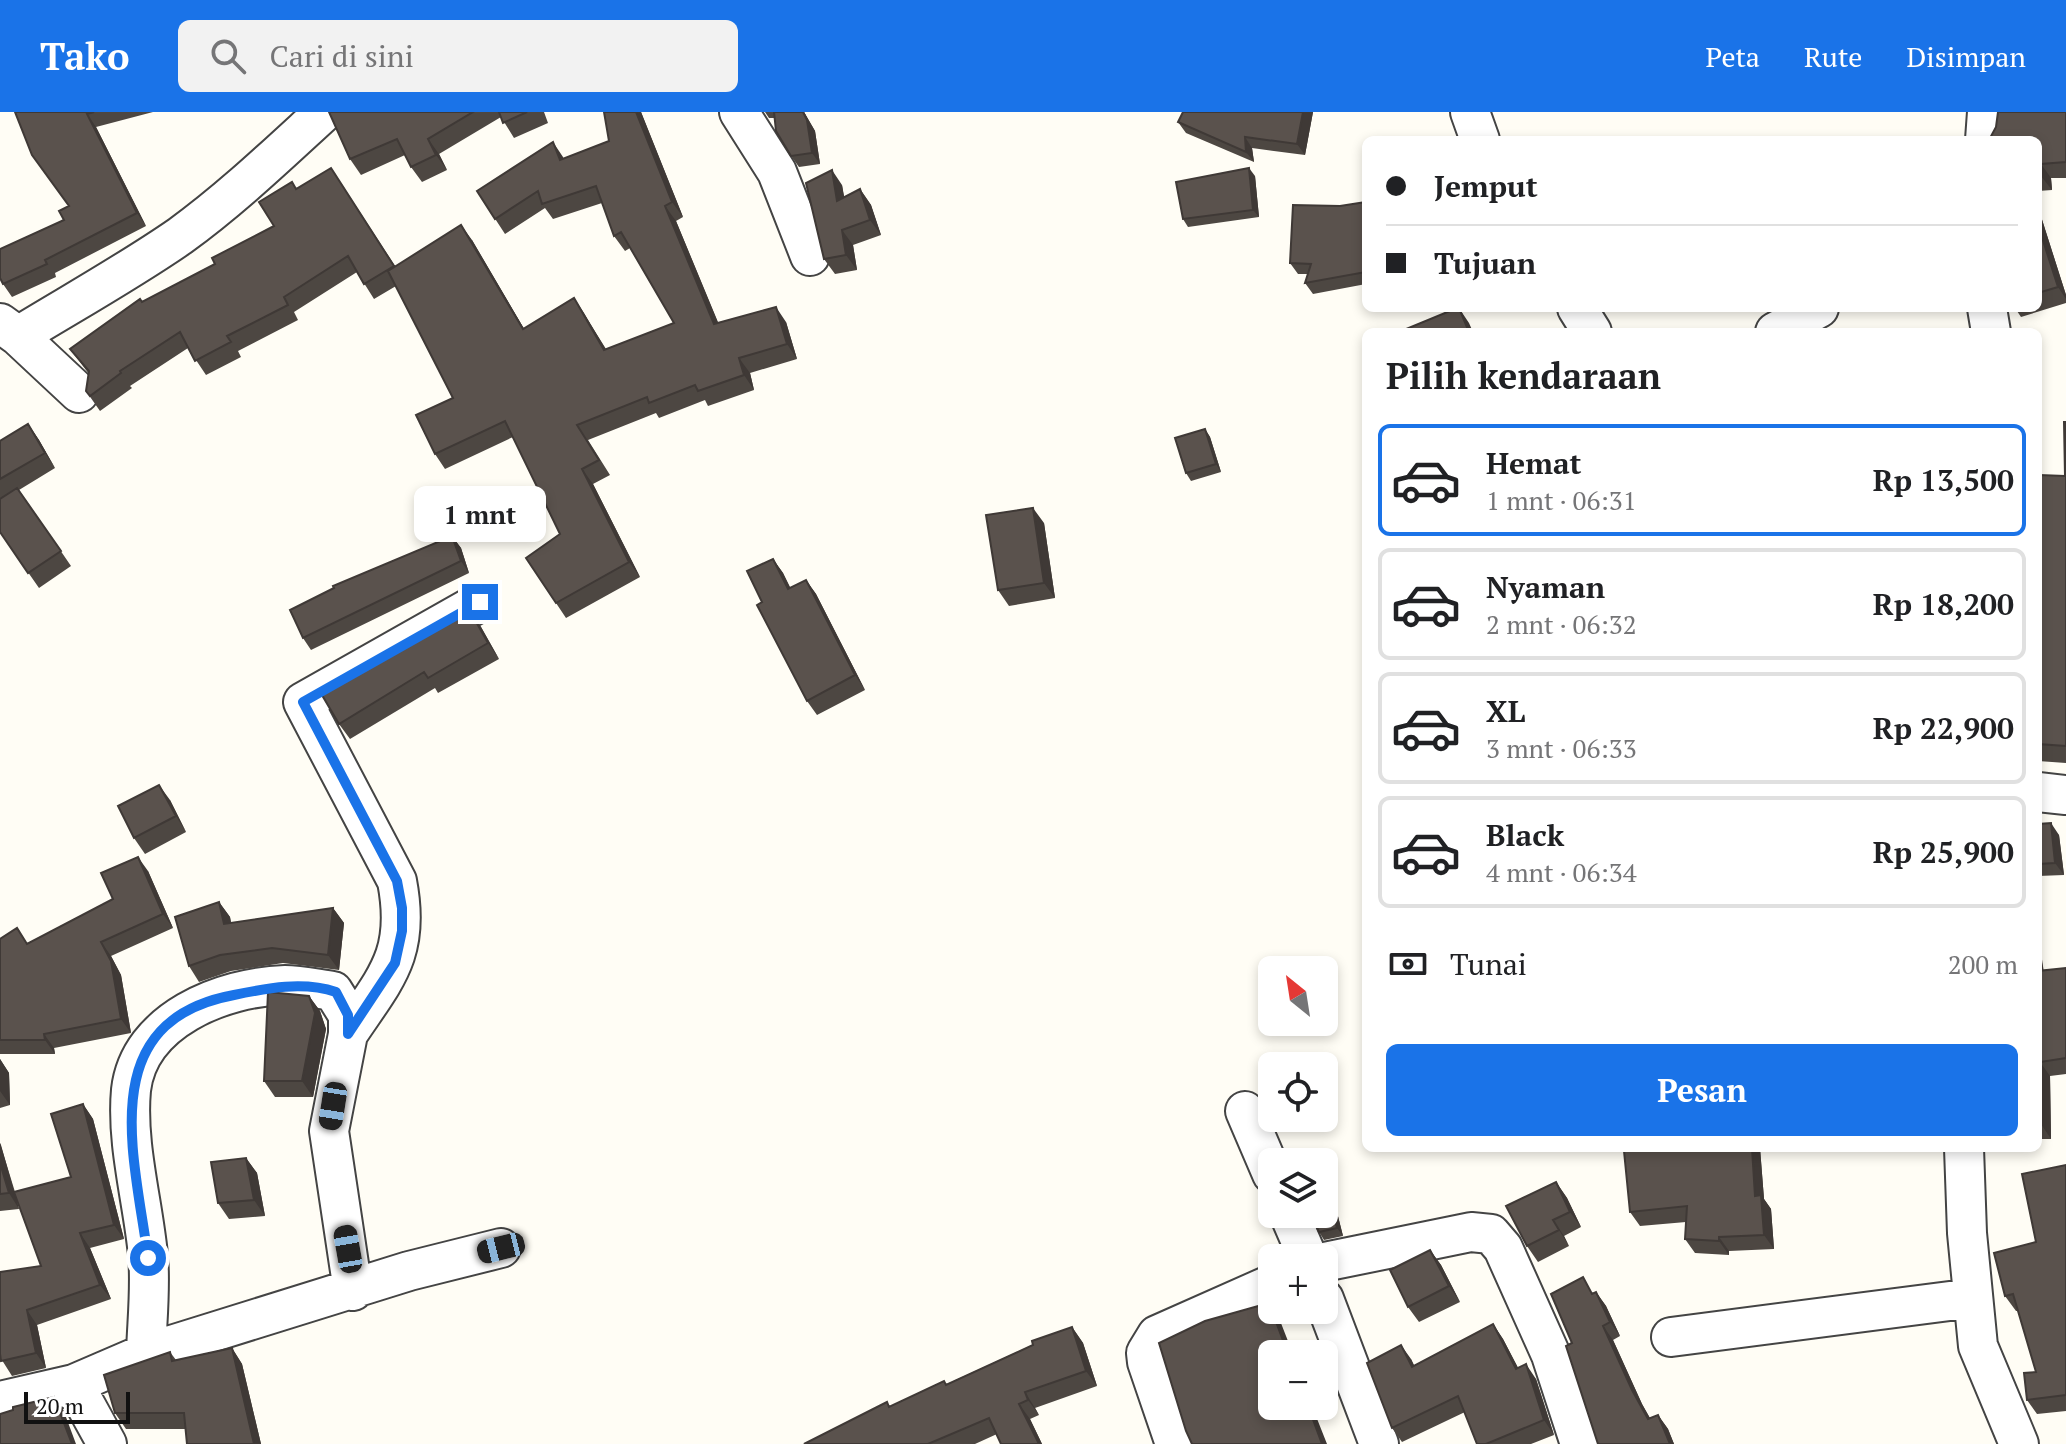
<!DOCTYPE html>
<html lang="id">
<meta charset="utf-8">
<style>
:root{--surface:#fff;--page:#f2f2f2;--text:#202124;--muted:#757577;--line:#e0e0e0;--accent:#1a73e8}
body{margin:0;font-family:"PT Serif",serif;background:var(--page);color:var(--text);height:100vh;display:flex;flex-direction:column;font-size:30px;white-space:nowrap}
*{box-sizing:border-box;margin:0}
p{font-size:26px;color:var(--muted)}
.icon{flex:none;width:44px;height:44px;fill:none;stroke:currentColor;stroke-width:2;stroke-linecap:round;stroke-linejoin:round}
.map{position:relative;flex:1;overflow:hidden}
.drawer{position:absolute;left:1362px;top:216px;width:680px;height:824px;display:flex;flex-direction:column;background:var(--surface);border-radius:12px;box-shadow:0 4px 12px #0003}
.drawer>*{flex:none}
.banner{position:absolute;left:1362px;top:24px;width:680px;height:176px;border-radius:12px;box-shadow:0 4px 12px #0003;display:grid;align-content:center;height:176px;padding:0 24px;background:var(--surface)}
.needle{width:52px;rotate:330deg}
.buttons{position:absolute;left:1258px;top:844px;display:grid;gap:16px}
.buttons a{display:grid;place-items:center;width:80px;height:80px;border-radius:12px;background:var(--surface);box-shadow:0 4px 12px #0003;font-size:40px}
.scale{position:absolute;left:24px;bottom:20px;width:106px;box-sizing:border-box;padding-left:8px;border:4px solid #111;border-top:0;font-size:22px;line-height:28px;white-space:nowrap;color:#111;-webkit-text-stroke:6px #fff;paint-order:stroke}
.end{position:absolute;width:36px;height:36px;margin:-18px;border:10px solid #1a73e8;background:#fff;box-shadow:0 0 0 4px #fff}
.from{border-radius:50%}
.bubble{position:absolute;height:56px;border-radius:12px;background:var(--surface);box-shadow:0 4px 12px #0003;font-size:26px;font-weight:600;line-height:56px;text-align:center}
.car{position:absolute;width:24px;height:48px;margin:-24px -12px;border-radius:10px;box-shadow:0 0 6px 2px #0007;background:linear-gradient(#222 24%,#8ab4d8 0 40%,#222 0 76%,#8ab4d8 0 86%,#222 0)}
.banner b{display:flex;align-items:center;gap:28px;height:76px;font-size:30px}
.banner b+b{border-top:2px solid var(--line)}
.banner i{width:20px;height:20px;background:var(--text)}
ul{padding:0;list-style:none}
li{display:flex;align-items:center;gap:24px;height:112px;margin:0 16px 12px;padding:0 8px;border:4px solid var(--line);border-radius:12px}
li div{flex:1}
li b{display:block;font-size:30px}
li em{font-style:normal;font-weight:600}
li.selected{border-color:var(--accent)}
li>.icon{width:72px;height:72px;stroke-width:1.5}
h2{padding:0 24px;font-size:36px;line-height:96px}
.pay{display:flex;align-items:center;gap:20px;height:88px;padding:0 24px;font-size:30px}
.pay p{margin-inline-start:auto}
.primary-button{display:flex;gap:16px;margin-top:auto;padding:16px 24px}
.primary-button a{flex:1;height:92px;border-radius:12px;background:var(--accent);color:#fff;font-size:32px;font-weight:600;line-height:92px;text-align:center}
header{display:flex;align-items:center;gap:48px;box-sizing:border-box;height:112px;padding:0 40px;background:var(--accent);color:#fff}
header strong{font-size:38px}
nav{display:flex;gap:44px;margin-inline-start:auto;font-size:28px}
.search{width:560px;height:72px;background:var(--page);display:flex;align-items:center;gap:20px;box-sizing:border-box;padding:0 28px;border-radius:12px;color:var(--muted);font-size:30px}
.map>svg:first-child{display:block}
.lines{fill:none;stroke-linecap:round;stroke-linejoin:round}
.minor-casing{stroke:#444;stroke-width:42}
.minor{stroke:#fff;stroke-width:38}
.wall{fill:#4d4742}
.shaded-wall{fill:#3f3936}
.building{fill:#5a524d;stroke:#3f3936;stroke-width:2}
.route{stroke:#1a73e8;stroke-width:10}
</style>
<header>
<strong>Tako</strong>
<div class="search"><svg class="icon" aria-label="search" viewBox="0 0 24 24"><circle cx="10" cy="10" r="6"/><path d="M15 15l6 6"/></svg>Cari di sini</div>
<nav><a>Peta</a><a>Rute</a><a>Disimpan</a></nav>
</header>
<div class="map">
<svg width="2066" height="1332" viewBox="0 0 2066 1332">
<rect width="100%" height="100%" fill="#fffdf5"/>
<g class="lines">
<!-- minor casing -->
<g class="minor-casing">
<path id="minor" d="M739 0 777 60 810 144
M1470 0 1480 28
M1985 28 1987 0
M1577 196 1592 220
M1987 196 1991 220
M0 211 18 224C72 191 128 160 180 124 231 87 277 43 324 0
M1775 220 1819 196
M18 224 79 281
M2038 680 2066 683
M348 922C386 865 411 842 397 769L303 590 480 490
M1245 999 1272 1062
M1964 1036 1967 1121 1978 1234 2019 1332
M1289 1102 1308 1146
M1324 1150 1471 1120 1491 1122 1503 1136 1551 1243 1580 1332
M1324 1187 1379 1332
M1671 1225 1973 1186
M146 1241C147 1209 151 1175 148 1143 143 1090 126 1032 131 978 139 908 222 875 285 873 300 873 318 877 333 879L348 903V922L329 1019 353 1179
M74 1272 107 1332
M0 1289 74 1272 146 1241 409 1159 501 1136
M1175 1332 1147 1250 1146 1241 1157 1223 1272 1172"/>
</g>
<!-- minor -->
<use href="#minor" class="minor"/>
</g>
<!-- wall -->
<path class="wall" d="M15 0H153L96 15 146 114 55 161 56 165 12 185 3 172 64 108 69 94Z
M329 0H544L548 11 514 26 501 5 439 42 447 58 422 70 411 55 405 43 361 63 350 47Z
M604 0H641L683 105 676 109 718 211 786 210 797 247 750 261 754 278 708 294 705 288 659 306 656 301 588 328 610 363 593 372 640 465 566 506 526 446 560 422 513 325 445 357 435 342 453 286 396 174 374 187 357 160 294 200 298 208 238 239 241 245 206 263 188 236 130 274 132 276 100 299 86 279 89 262 70 237 142 190 215 152 274 114 297 77 341 71 395 154 472 128 524 217 574 186 606 237 674 211 630 136 625 139 614 124 602 91 553 107 545 96 505 122 477 79 609 29Z
M765 0H804L815 19 820 52 799 55 791 44 774 6H769Z
M1183 0H1313L1305 43 1252 36 1254 50 1186 21 1178 10Z
M2066 0V66H2051L2052 78 2038 79V28Z
M1255 64 1259 105 1188 115 1183 107Z
M842 73 844 86 860 77 871 93 881 123 853 133 857 158 835 162 824 147Z
M1366 90V172L1313 182 1305 171 1308 162H1298L1290 151 1340 94Z
M2038 95 2066 183V191L2021 205 2015 196H2038Z
M2066 310V651L2038 649V408L2065 364Z
M28 312 39 328 55 356 19 378 71 454 39 476 0 420V329Z
M1205 317 1210 325 1221 360 1191 369 1186 361Z
M1044 411 1055 486 1009 494 998 478Z
M452 424 461 436 469 461 311 538 303 526Z
M773 447 783 461 790 476 806 468 816 482 865 578 817 603 807 589 762 490Z
M470 499 481 515 499 547 438 581 435 576 350 627 339 612Z
M170 688 186 720 145 742 134 726Z
M2038 712 2059 723 2064 763 2038 764Z
M148 759 173 816 111 844 121 863 131 921 54 936 55 942H0V827L28 832 113 787Z
M219 790 230 805 231 811 333 796 344 811 339 858 283 851 231 859 199 870 189 854Z
M2038 821 2043 858 2066 856V962L2050 964 2051 1027H2038Z
M309 884 320 899 326 917 313 985H275L264 969Z
M0 947 9 961 10 993 0 996Z
M83 992 93 1007 124 1127 90 1136 111 1187 37 1213 46 1256 12 1264 0 1245V1160L41 1154 17 1089 19 1097 0 1099V1031L15 1080 71 1065Z
M1554 1036H1580L1556 1040Z
M1650 1036H1760L1764 1087 1771 1097 1774 1137 1729 1139V1143L1695 1141 1685 1127 1686 1110 1640 1114 1630 1100Z
M246 1046 257 1061 265 1104 229 1107 218 1091Z
M2066 1053V1299L2037 1302 2027 1288 2036 1260 2018 1199H2016L2005 1184 2036 1130Z
M1326 1057 1343 1124 1324 1128 1319 1120Z
M1556 1070 1567 1086 1581 1115 1564 1124 1569 1134 1538 1150 1527 1134Z
M1430 1138 1441 1153 1460 1190 1419 1210 1408 1195Z
M1596 1180 1606 1194 1620 1224 1613 1228 1642 1292 1650 1306 1658 1303 1668 1317 1674 1332H1598L1572 1231 1594 1181Z
M1493 1212 1503 1227 1518 1256 1536 1267 1554 1323 1531 1332H1477L1465 1300 1402 1330 1392 1316 1411 1247 1414 1254Z
M1072 1215 1083 1231 1097 1274 1035 1296 1039 1303 1030 1307 1042 1332H1001L997 1322 975 1332H804L890 1295 947 1272Z
M232 1236 242 1252 261 1332H187L186 1317H126L115 1301 170 1240 176 1248Z"/>
<!-- shaded-wall -->
<path class="shaded-wall" d="M636 0H641L683 105 672 90Z
M803 0H804L815 19 820 52 812 41Z
M1303 0H1313L1305 43 1297 32Z
M87 2 96 15 146 114 137 101Z
M1245 25 1252 36 1254 50 1246 40Z
M428 27 439 42 447 58 436 43Z
M553 30 563 45 571 63 560 48Z
M2041 52 2051 66 2052 78 2041 64Z
M1249 56 1255 64 1259 105 1253 98Z
M832 58 842 73 848 105 837 89Z
M860 77 871 93 881 123 870 108Z
M665 94 676 109 725 227 714 212Z
M2038 95 2066 183V187L2058 175 2038 113Z
M461 113 472 128 533 232 523 217Z
M842 118 853 133 857 158 846 143Z
M574 186 584 201 615 253 604 238Z
M776 195 786 210 797 247 787 232Z
M1459 196 1469 211 1473 220H1469Z
M739 246 750 261 754 278 744 263Z
M28 312 39 328 55 356 45 341Z
M1205 317 1210 325 1221 360 1216 352Z
M582 357 593 372 640 465 629 450Z
M1033 396 1044 411 1055 486 1044 471Z
M452 424 461 436 469 461 461 449Z
M773 447 783 461 798 491 788 477Z
M806 468 816 482 865 578 855 563Z
M470 499 481 515 499 547 488 531Z
M159 673 170 688 186 720 176 704Z
M2051 711 2059 723 2064 763 2055 751Z
M138 745 148 759 173 816 163 802Z
M219 790 230 805 234 827 224 812Z
M333 796 344 811 339 858 328 843Z
M2038 821 2046 874 2038 863Z
M101 830 111 844 121 863 131 921 121 907Z
M309 884 320 899 326 917 313 985 302 969Z
M44 922 54 936 55 942 45 928Z
M0 947 9 961 10 993 0 979Z
M2040 950 2050 964 2051 1027 2041 1012Z
M83 992 93 1007 124 1127 114 1113Z
M0 1031 1 1033 19 1097 9 1081 0 1051Z
M1752 1036H1760L1764 1087 1771 1097 1774 1137 1764 1123 1755 1084Z
M246 1046 257 1061 265 1104 254 1088Z
M1324 1054 1326 1057 1343 1124 1337 1116 1324 1063Z
M1556 1070 1567 1086 1581 1115 1570 1100Z
M1553 1108 1564 1124 1569 1134 1559 1118Z
M80 1121 90 1136 111 1187 100 1173Z
M1719 1125 1729 1139V1143L1719 1129Z
M1430 1138 1441 1153 1460 1190 1449 1174Z
M1596 1180 1606 1194 1620 1224 1610 1210Z
M1269 1191 1272 1198H1273L1279 1206 1293 1242H1288Z
M27 1198 37 1213 46 1256 36 1241Z
M1493 1212 1503 1227 1526 1271 1516 1257Z
M1603 1214 1613 1228 1642 1292 1658 1321 1648 1307 1632 1278Z
M1072 1215 1083 1231 1097 1274 1086 1259Z
M1401 1233 1411 1247 1422 1269 1412 1255Z
M232 1236 242 1252 261 1332H254Z
M1526 1252 1536 1267 1554 1323 1544 1308Z
M1025 1280 1035 1296 1039 1303 1028 1288Z
M54 1285 63 1297 76 1332H72Z
M1019 1292 1030 1307 1042 1332H1039Z
M1308 1294H1312L1327 1332H1322Z
M1658 1303 1668 1317 1674 1332H1670Z"/>
<!-- building -->
<path class="building" d="M15 0H94L87 2 137 101 45 148 47 152 3 172 0 166V137L64 108 59 99 69 94 32 43Z
M329 0H473L428 27 436 43 411 55 397 27 350 47Z
M499 0H527L503 11Z
M604 0H636L672 90 665 94 714 212 776 195 787 232 739 246 744 263 698 279 695 273 649 291 647 285 577 313 599 348 582 357 629 450 556 491 526 446 560 422 505 309 435 342 416 303 453 286 388 159 461 113 523 217 574 186 604 238 674 211 621 120 614 124 596 74 542 92 538 79 495 107 477 79 553 30 560 48 609 29Z
M774 0H803L807 8 812 41 791 44 776 19Z
M1183 0H1303L1297 32 1245 25 1246 40 1178 10Z
M1998 0H2066V50L2041 52V64H2038V28H1989L1996 15Z
M331 56 394 154 364 172 348 144 284 185 288 193 227 224 231 230 195 249 180 220 120 259 121 261 90 284 86 279 89 259 70 237 140 187 142 190 215 152 212 146 274 114 259 90 292 70 296 77Z
M1249 56 1253 98 1183 107 1176 70Z
M832 58 837 89 860 77 870 108 842 118 846 143 824 147 806 71Z
M1366 90V160L1305 171 1311 152 1290 151 1293 93 1340 94Z
M2038 113 2058 175 2038 181Z
M1457 196H1459L1469 220H1399Z
M2064 310H2066V634L2038 632V408L2040 363 2065 364Z
M28 312 45 341 0 367V329Z
M1205 317 1216 352 1186 361 1175 326Z
M17 376 61 439 28 461 0 420V387Z
M1033 396 1044 471 998 478 986 403Z
M452 424 461 449 303 526 290 498 334 476 333 474Z
M773 447 788 477 806 468 855 563 807 589 757 493 762 490 747 459Z
M470 499 488 531 428 566 424 560 339 612 322 583Z
M159 673 176 704 134 726 118 694Z
M2051 711 2055 751 2038 752V712Z
M138 745 163 802 101 830 111 849 121 907 44 922 45 928H0V827L17 816 27 832 113 787 101 761Z
M219 790 224 812 333 796 328 843 272 836 220 843 189 854 175 805Z
M2066 856V946L2040 950 2041 1012H2038V859Z
M268 880 309 884 315 901 302 969H264Z
M83 992 114 1113 80 1121 100 1173 27 1198 36 1241 1 1249 0 1242V1160L41 1154 14 1080 71 1065 51 1002Z
M1650 1036H1752L1755 1084 1761 1083 1764 1123 1719 1125V1129L1685 1127 1687 1094 1630 1100 1624 1039Z
M246 1046 254 1088 218 1091 211 1050Z
M0 1051 9 1081 0 1082Z
M2066 1053V1283L2027 1288 2024 1261 2036 1260 2013 1182 2005 1184 1994 1141 2036 1130 2022 1062Z
M1324 1063 1337 1116 1319 1120 1311 1102H1324Z
M1556 1070 1570 1100 1553 1108 1559 1118 1527 1134 1506 1094Z
M1430 1138 1449 1174 1408 1195 1390 1158Z
M1583 1165 1592 1182 1596 1180 1610 1210 1603 1214 1632 1278 1648 1307 1658 1303 1670 1332H1598L1566 1234 1572 1231 1551 1182Z
M1269 1191 1288 1242H1272V1294H1308L1322 1332H1192L1186 1319 1159 1231 1205 1209Z
M1493 1212 1516 1257 1526 1252 1544 1308 1486 1332H1477L1458 1284 1392 1316 1367 1251 1401 1233 1412 1255Z
M1072 1215 1086 1259 1025 1280 1028 1288 1019 1292 1039 1332H1001L989 1306 928 1332H804L887 1290 889 1295 944 1269 946 1273 1033 1233 1032 1229Z
M232 1236 254 1332H187L184 1301H115L104 1263 170 1240 172 1249Z
M54 1285 72 1332H0V1302L13 1298V1295Z"/>
<g class="lines">
<!-- route -->
<path class="route" d="M148 1146C135 1045 92 909 234 883 268 876 303 869 336 880L348 903V922L395 851 402 819V796L397 769 303 590 480 490"/>
</g>
</svg>
<div class="buttons">
<a><svg class="needle" viewBox="-14 -14 28 28"><path d="M0-13l5 13h-10z" fill="#e53935"/><path d="M0 13l5-13h-10z" fill="#757577"/></svg></a>
<a><svg class="icon" aria-label="locate" viewBox="0 0 24 24"><circle cx="12" cy="12" r="6"/><path d="M12 2v4M12 18v4M2 12h4M18 12h4"/></svg></a>
<a><svg class="icon" aria-label="layers" viewBox="0 0 24 24"><path d="M12 4l9 5-9 5-9-5zM3 14l9 5 9-5"/></svg></a>
<a>+</a>
<a>−</a>
</div>
<div class="scale">20 m</div>
<i class="end from" style="left:148px;top:1146px"></i>
<i class="end" style="left:480px;top:490px"></i>
<div class="bubble" style="left:414px;top:374px;width:132px">1 mnt</div>
<i class="car" style="left:333px;top:994px;rotate:189deg"></i>
<i class="car" style="left:501px;top:1136px;rotate:256deg"></i>
<i class="car" style="left:348px;top:1137px;rotate:350deg"></i>
<div class="banner">
<b><i class="from"></i>Jemput</b>
<b><i></i>Tujuan</b>
</div>
<section class="drawer">
<h2>Pilih kendaraan</h2>
<ul>
<li class="selected"><svg class="icon" aria-label="car" viewBox="0 0 24 24"><path d="M5 17H2v-5l4-1 3-4h7l3 4 3 1v5h-3M9 17h6M6 11h13"/><circle cx="7" cy="17" r="2"/><circle cx="17" cy="17" r="2"/></svg><div><b>Hemat</b><p>1 mnt · 06:31</p></div><em>Rp 13,500</em></li>
<li><svg class="icon" aria-label="car" viewBox="0 0 24 24"><path d="M5 17H2v-5l4-1 3-4h7l3 4 3 1v5h-3M9 17h6M6 11h13"/><circle cx="7" cy="17" r="2"/><circle cx="17" cy="17" r="2"/></svg><div><b>Nyaman</b><p>2 mnt · 06:32</p></div><em>Rp 18,200</em></li>
<li><svg class="icon" aria-label="car" viewBox="0 0 24 24"><path d="M5 17H2v-5l4-1 3-4h7l3 4 3 1v5h-3M9 17h6M6 11h13"/><circle cx="7" cy="17" r="2"/><circle cx="17" cy="17" r="2"/></svg><div><b>XL</b><p>3 mnt · 06:33</p></div><em>Rp 22,900</em></li>
<li><svg class="icon" aria-label="car" viewBox="0 0 24 24"><path d="M5 17H2v-5l4-1 3-4h7l3 4 3 1v5h-3M9 17h6M6 11h13"/><circle cx="7" cy="17" r="2"/><circle cx="17" cy="17" r="2"/></svg><div><b>Black</b><p>4 mnt · 06:34</p></div><em>Rp 25,900</em></li>
</ul>
<div class="pay"><svg class="icon" aria-label="cash" viewBox="0 0 24 24"><path d="M3 7h18v10H3z"/><circle cx="12" cy="12" r="2"/></svg>Tunai<p>200 m</p></div>
<div class="primary-button"><a>Pesan</a></div>
</section>
</div>
